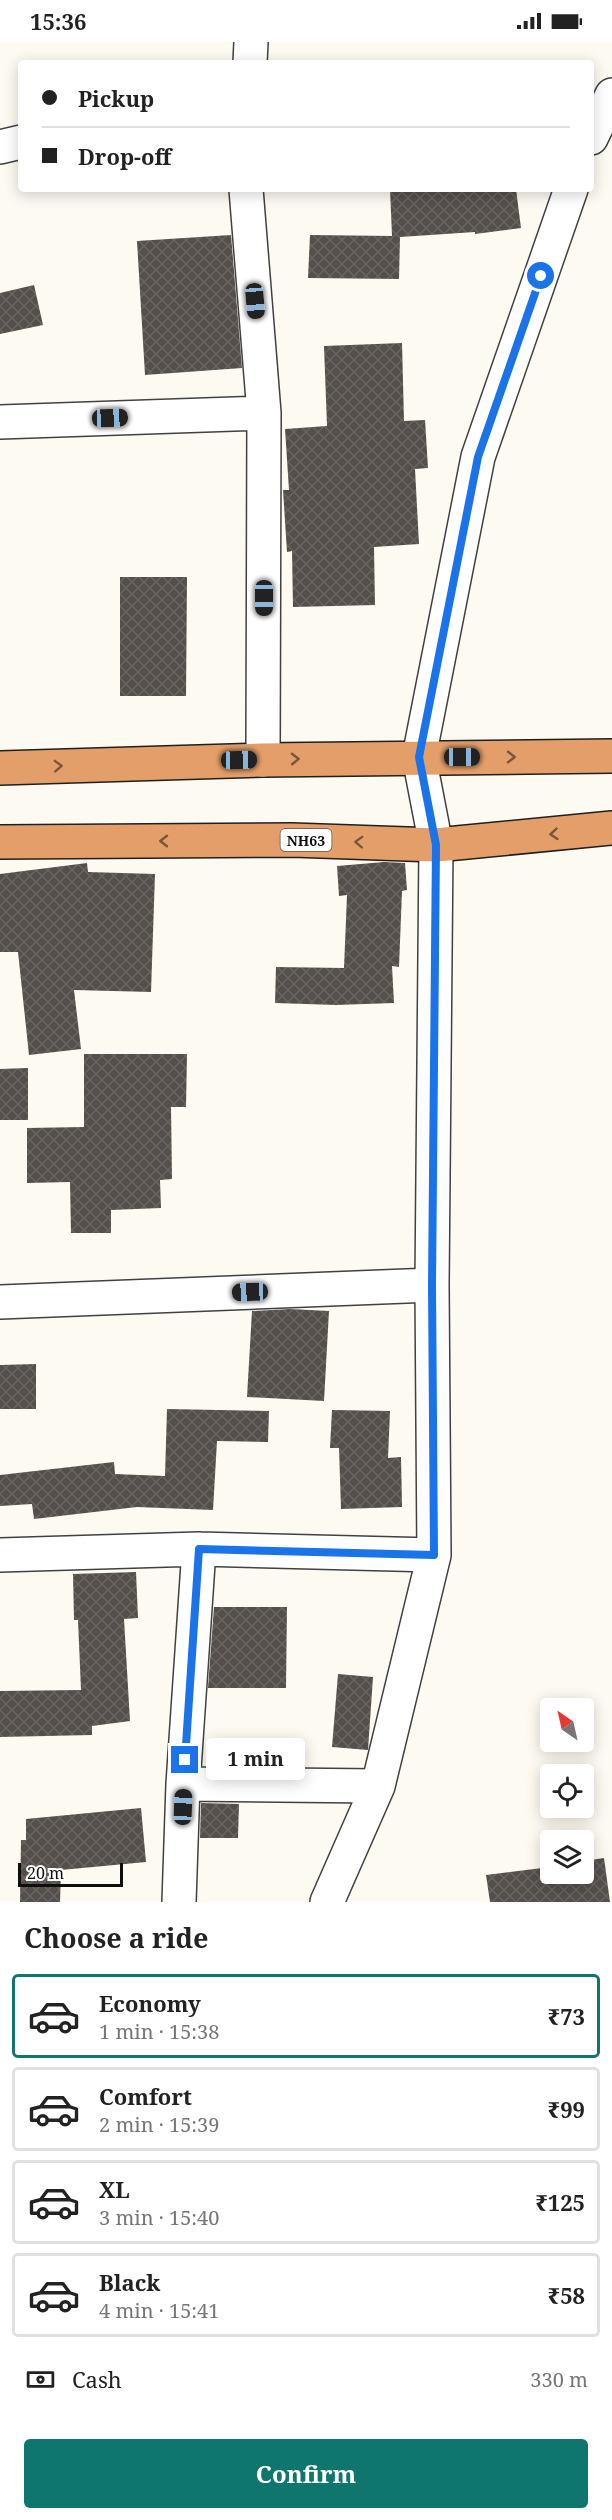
<!DOCTYPE html>
<meta charset="utf-8">
<style>
:root{--surface:#fff;--page:#f6f6f6;--text:#222;--muted:#767676;--line:#e0e0e0;--accent:#0f766e}
body{margin:0;font-family:"Noto Serif",serif;background:var(--page);color:var(--text);height:100vh;display:flex;flex-direction:column;font-size:22px;white-space:nowrap}
*{box-sizing:border-box;margin:0}
p{font-size:20px;color:var(--muted)}
.icon{flex:none;width:33px;height:33px;fill:none;stroke:currentColor;stroke-width:2;stroke-linecap:round;stroke-linejoin:round}
.map{position:relative;height:1860px;overflow:hidden}
.drawer{display:flex;flex-direction:column;background:var(--surface);flex:1}
.drawer>*{flex:none}
.top-card{position:absolute;left:18px;top:18px;width:576px;height:132px;border-radius:6px;box-shadow:0 3px 15px #0003;display:grid;align-content:center;height:132px;padding:0 24px;background:var(--surface)}
.needle{width:39px;rotate:326deg}
.tools{position:absolute;left:540px;top:1656px;display:grid;gap:12px}
.tools a{display:grid;place-items:center;width:54px;height:54px;border-radius:6px;background:var(--surface);box-shadow:0 3px 15px #0003;font-size:30px}
.scale{position:absolute;left:18px;bottom:15px;width:105px;box-sizing:border-box;padding-left:6px;border:3px solid #0e0e0e;border-top:0;font-size:16px;line-height:21px;white-space:nowrap;color:#0e0e0e;-webkit-text-stroke:4px #fff;paint-order:stroke}
.end{position:absolute;width:27px;height:27px;margin:-14px;border:8px solid #1a73e8;background:#fff;box-shadow:0 0 0 3px #fff}
.from{border-radius:50%}
.bubble{position:absolute;height:42px;border-radius:6px;background:var(--surface);box-shadow:0 3px 15px #0003;font-size:20px;font-weight:700;line-height:42px;text-align:center}
.car{position:absolute;width:18px;height:36px;margin:-18px -9px;border-radius:8px;box-shadow:0 0 4px 2px #0007;background:linear-gradient(#222 24%,#8ab4d8 0 40%,#222 0 76%,#8ab4d8 0 86%,#222 0)}
.top-card b{display:flex;align-items:center;gap:21px;height:57px;font-size:22px}
.top-card b+b{border-top:2px solid var(--line)}
.top-card i{width:15px;height:15px;background:var(--text)}
ul{padding:0;list-style:none}
li{display:flex;align-items:center;gap:18px;height:84px;margin:0 12px 9px;padding:0 12px;border:3px solid var(--line);border-radius:6px}
li div{flex:1}
li b{display:block;font-size:22px}
li em{font-style:normal;font-weight:700}
li.current{border-color:var(--accent)}
li>.icon{width:54px;height:54px;stroke-width:1.5}
h2{padding:0 24px;font-size:27px;line-height:72px}
.pay{display:flex;align-items:center;gap:15px;height:66px;padding:0 24px;font-size:22px}
.pay p{margin-inline-start:auto}
.cta{display:flex;gap:12px;margin-top:auto;padding:12px 24px}
.cta a{flex:1;height:69px;border-radius:6px;background:var(--accent);color:#fff;font-size:24px;font-weight:700;line-height:69px;text-align:center}
.status{display:flex;justify-content:space-between;align-items:center;height:42px;padding:0 30px;background:var(--surface);direction:ltr}
.status svg{height:16px;fill:currentColor}
.map>svg:first-child{display:block}
.building{fill:url(#building-cross-hatch)}
.lines{fill:none;stroke-linecap:round;stroke-linejoin:round}
.street-casing{stroke:#414141;stroke-width:36}
.highway-casing{stroke:#1f1f1f;stroke-width:36}
.street{stroke:#fff;stroke-width:33}
.highway{stroke:#e39e69;stroke-width:33}
.oneway{stroke:#78563c}
.route{stroke:#1a73e8;stroke-width:8}
.labels{text-anchor:middle;dominant-baseline:central;stroke-width:6;stroke-linejoin:round;paint-order:stroke}
.shield{fill:#fff;stroke:#565656;stroke-width:1.5}
.shield-label{font-size:14px;font-weight:bold;fill:#0e0e0e}
</style>
<div class="status"><b>15:36</b><svg viewBox="0 0 49 12"><path d="M0 12V9h3v3zM5 12V6h3v6zM10 12V3h3v9zM15 12V0h3v12zM26 1h20v11H26zM47 4h2v5h-2z"/></svg></div>
<div class="map">
<svg width="612" height="1860" viewBox="0 0 612 1860">
<defs>
<pattern id="building-cross-hatch" width="8" height="8" patternUnits="userSpaceOnUse" patternTransform="scale(1.5)"><rect width="8" height="8" fill="#554f4c"/><path d="M0 0l8 8M0 8l8-8" fill="none" stroke="#696461"/></pattern>
</defs>
<rect width="100%" height="100%" fill="#fdfaf1"/>
<!-- building -->
<path class="building" d="M390 147H516L521 186 475 192V190L400 195 399 237 308 236 310 193 392 194Z
M231 193 242 326 145 333 137 199Z
M34 243 43 283 0 292V251Z
M402 301 404 379 425 378 428 426 415 427 419 502 374 505 375 563 293 565 292 509 287 510 283 448H289L285 387 327 384 324 304Z
M120 535H187L186 654H120Z
M384 820 405 821 407 848 402 849 399 925 392 924 394 961 336 963 275 961 276 925 344 926 347 853 339 854 337 824Z
M87 821 88 830 155 832 151 950 74 948 81 1007 29 1013 18 910H0V832Z
M84 1012H187L186 1065H171L172 1137 160 1138 161 1166 111 1168V1191H71L70 1140 27 1141V1086L84 1085Z
M28 1026V1078H0V1027Z
M290 1267 329 1269 324 1359 247 1355 252 1269Z
M36 1322V1367H0V1323Z
M167 1367 269 1369 268 1400 217 1399 213 1468 137 1465 34 1477 32 1462 0 1464V1433L114 1420 115 1432 165 1434Z
M332 1368 390 1369 388 1416 401 1415 402 1465 341 1467 339 1406H330Z
M136 1530 138 1576 124 1577 130 1679 92 1684V1693L0 1695V1649L81 1648 78 1578H74L73 1532Z
M214 1565H287L286 1646H208Z
M338 1632 373 1635 368 1708 332 1705Z
M201 1761 239 1762 238 1796H200Z
M141 1766 146 1820 61 1828 60 1860H20L21 1798H26V1777Z
M604 1816 610 1860H490L486 1833 550 1825V1832H584V1819Z"/>
<g class="lines">
<!-- street casing -->
<g class="street-casing">
<path id="street" d="M250 21 251 0
M591 96 612 53
M0 105 21 100
M246 147 264 371 263 718
M0 380 264 371
M0 1260 432 1243
M0 1513 199 1507 434 1513
M183 1742 378 1744
M179 1860 183 1742 199 1507
M327 1860 378 1744 434 1513 432 1243 436 803 419 715 478 415 571 147"/>
</g>
<!-- highway casing -->
<g class="highway-casing">
<path id="highway" d="M0 726 263 718 612 714
M0 800 292 798 436 803 612 786"/>
</g>
<!-- street -->
<use href="#street" class="street"/>
<!-- highway -->
<use href="#highway" class="highway"/>
</g>
<!-- one-way arrows -->
<defs><path id="oneway-chevron" d="M-2-3.5L2.5 0L-2 3.5" fill="none" stroke-width="1.6" stroke-linecap="round" stroke-linejoin="round" transform="scale(1.5)"/></defs>
<g class="oneway">
<use href="#oneway-chevron" transform="translate(511 715)"/>
<use href="#oneway-chevron" transform="translate(295 717) rotate(-1)"/>
<use href="#oneway-chevron" transform="translate(58 724) rotate(-2)"/>
<use href="#oneway-chevron" transform="translate(554 792) rotate(175)"/>
<use href="#oneway-chevron" transform="translate(164 799) rotate(180)"/>
<use href="#oneway-chevron" transform="translate(359 800) rotate(-178)"/>
</g>
<g class="lines">
<!-- route -->
<path class="route" d="M185 1718 199 1507 434 1513 432 1243 436 803 419 715 478 415 541 234"/>
</g>
<g class="labels">
<!-- shield labels -->
<rect class="shield" x="280.5" y="787" width="51" height="22" rx="4.5"/>
<g class="shield-label">
<text x="306" y="798">NH63</text>
</g>
</g>
</svg>
<div class="tools">
<a><svg class="needle" viewBox="-14 -14 28 28"><path d="M0-13l5 13h-10z" fill="#e53935"/><path d="M0 13l5-13h-10z" fill="#767676"/></svg></a>
<a><svg class="icon" aria-label="locate" viewBox="0 0 24 24"><circle cx="12" cy="12" r="6"/><path d="M12 2v4M12 18v4M2 12h4M18 12h4"/></svg></a>
<a><svg class="icon" aria-label="layers" viewBox="0 0 24 24"><path d="M12 4l9 5-9 5-9-5zM3 14l9 5 9-5"/></svg></a>
</div>
<div class="scale">20 m</div>
<i class="end from" style="left:541px;top:234px"></i>
<i class="end" style="left:185px;top:1718px"></i>
<div class="bubble" style="left:206px;top:1696px;width:99px">1 min</div>
<i class="car" style="left:255px;top:259px;rotate:175deg"></i>
<i class="car" style="left:110px;top:376px;rotate:88deg"></i>
<i class="car" style="left:264px;top:556px;rotate:180deg"></i>
<i class="car" style="left:462px;top:715px;rotate:90deg"></i>
<i class="car" style="left:239px;top:718px;rotate:89deg"></i>
<i class="car" style="left:250px;top:1250px;rotate:268deg"></i>
<i class="car" style="left:183px;top:1765px;rotate:2deg"></i>
<div class="top-card">
<b><i class="from"></i>Pickup</b>
<b><i></i>Drop-off</b>
</div>
</div>
<section class="drawer">
<h2>Choose a ride</h2>
<ul>
<li class="current"><svg class="icon" aria-label="car" viewBox="0 0 24 24"><path d="M5 17H2v-5l4-1 3-4h7l3 4 3 1v5h-3M9 17h6M6 11h13"/><circle cx="7" cy="17" r="2"/><circle cx="17" cy="17" r="2"/></svg><div><b>Economy</b><p>1 min · 15:38</p></div><em>₹73</em></li>
<li><svg class="icon" aria-label="car" viewBox="0 0 24 24"><path d="M5 17H2v-5l4-1 3-4h7l3 4 3 1v5h-3M9 17h6M6 11h13"/><circle cx="7" cy="17" r="2"/><circle cx="17" cy="17" r="2"/></svg><div><b>Comfort</b><p>2 min · 15:39</p></div><em>₹99</em></li>
<li><svg class="icon" aria-label="car" viewBox="0 0 24 24"><path d="M5 17H2v-5l4-1 3-4h7l3 4 3 1v5h-3M9 17h6M6 11h13"/><circle cx="7" cy="17" r="2"/><circle cx="17" cy="17" r="2"/></svg><div><b>XL</b><p>3 min · 15:40</p></div><em>₹125</em></li>
<li><svg class="icon" aria-label="car" viewBox="0 0 24 24"><path d="M5 17H2v-5l4-1 3-4h7l3 4 3 1v5h-3M9 17h6M6 11h13"/><circle cx="7" cy="17" r="2"/><circle cx="17" cy="17" r="2"/></svg><div><b>Black</b><p>4 min · 15:41</p></div><em>₹58</em></li>
</ul>
<div class="pay"><svg class="icon" aria-label="cash" viewBox="0 0 24 24"><path d="M3 7h18v10H3z"/><circle cx="12" cy="12" r="2"/></svg>Cash<p>330 m</p></div>
<div class="cta"><a>Confirm</a></div>
</section>
